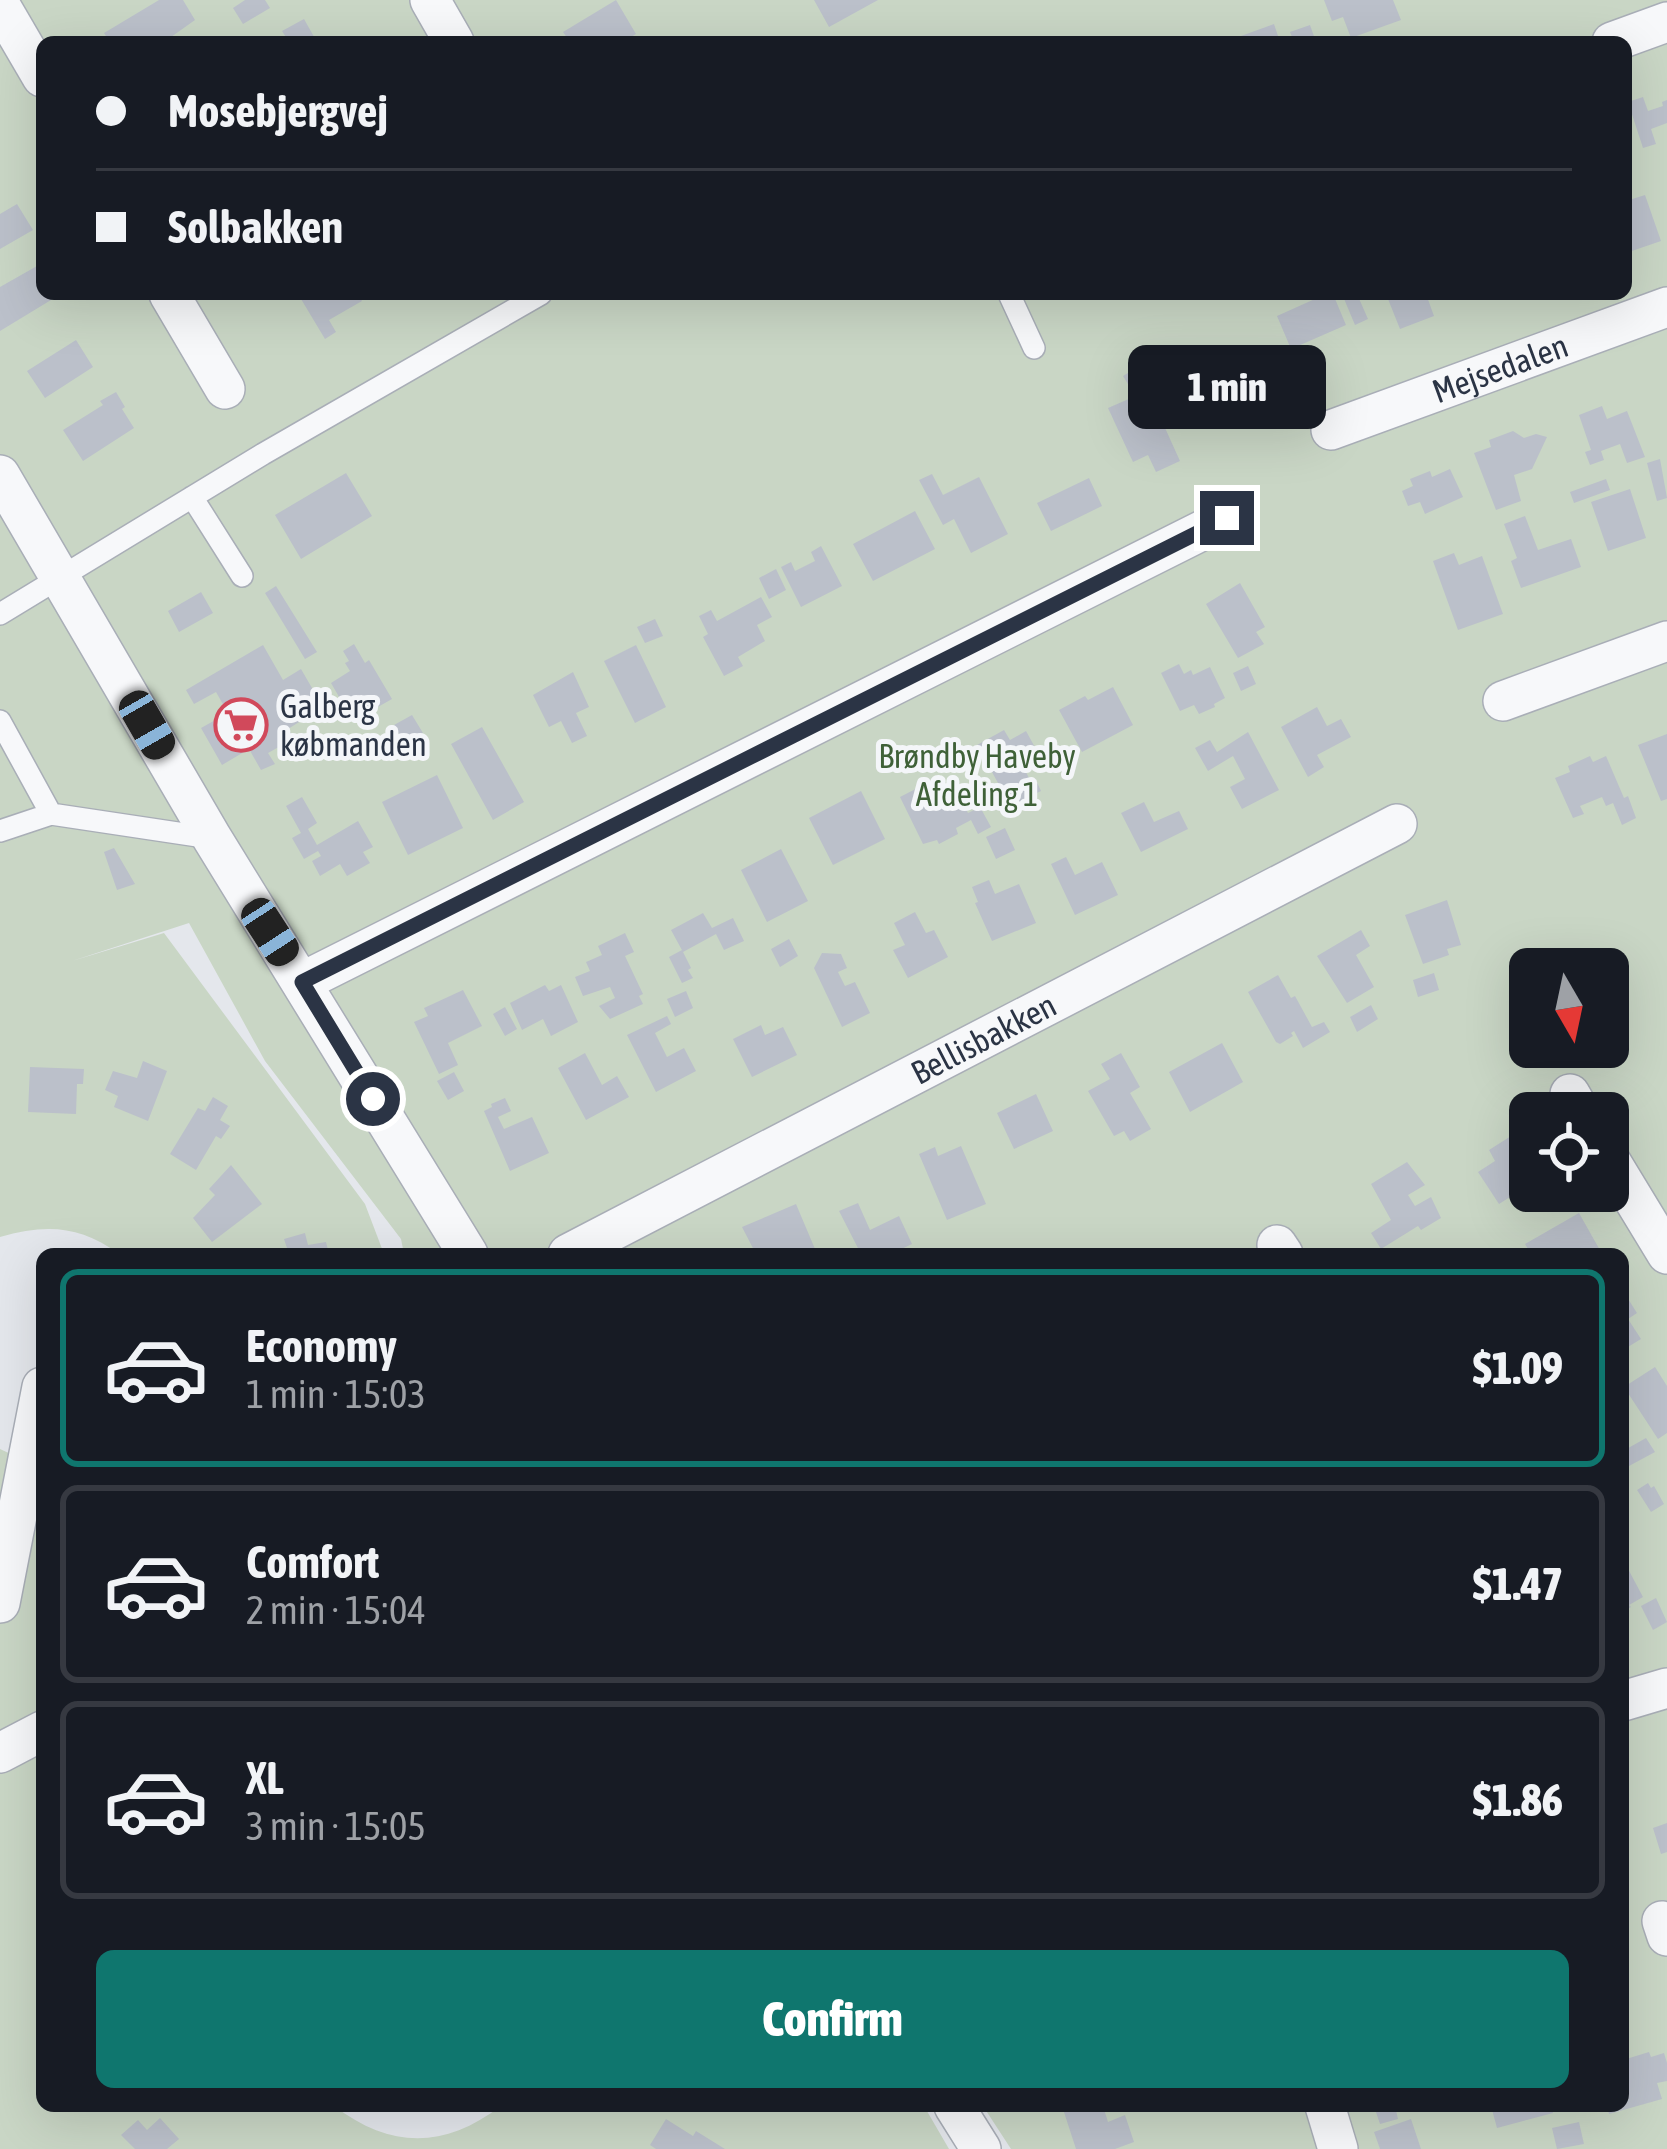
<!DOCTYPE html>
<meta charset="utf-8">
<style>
:root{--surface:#171b24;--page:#242831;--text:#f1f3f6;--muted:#9ea1a6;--line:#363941;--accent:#0f766e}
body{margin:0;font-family:"Asap Condensed",sans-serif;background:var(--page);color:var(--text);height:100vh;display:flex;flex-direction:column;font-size:45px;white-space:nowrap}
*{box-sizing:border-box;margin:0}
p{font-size:39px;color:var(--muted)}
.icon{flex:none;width:66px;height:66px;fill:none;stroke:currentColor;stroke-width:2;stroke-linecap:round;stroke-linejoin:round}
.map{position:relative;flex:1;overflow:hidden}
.panel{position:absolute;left:36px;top:1248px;width:1593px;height:864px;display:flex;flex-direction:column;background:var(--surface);border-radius:18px;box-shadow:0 12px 48px #0002}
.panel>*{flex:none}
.banner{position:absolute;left:36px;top:36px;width:1596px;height:264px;border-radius:18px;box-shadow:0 12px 48px #0002;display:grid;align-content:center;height:264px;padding:0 60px;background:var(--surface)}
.needle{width:78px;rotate:171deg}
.tools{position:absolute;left:1509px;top:948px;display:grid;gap:24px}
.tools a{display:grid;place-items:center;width:120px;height:120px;border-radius:18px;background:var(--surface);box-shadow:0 12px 48px #0002;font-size:60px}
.end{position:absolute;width:54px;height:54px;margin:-27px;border:15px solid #2b3445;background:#fff;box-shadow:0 0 0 6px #fff}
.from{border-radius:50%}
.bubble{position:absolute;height:84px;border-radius:18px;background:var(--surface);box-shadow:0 12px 48px #0002;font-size:39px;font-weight:800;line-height:84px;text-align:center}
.car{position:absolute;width:36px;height:72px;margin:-36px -18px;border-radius:15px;box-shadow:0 0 9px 3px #0007;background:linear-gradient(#222 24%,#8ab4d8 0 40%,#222 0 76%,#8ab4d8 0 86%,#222 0)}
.banner b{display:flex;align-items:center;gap:42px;height:114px;font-size:45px}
.banner b+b{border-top:3px solid var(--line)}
.banner i{width:30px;height:30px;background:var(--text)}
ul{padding:21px 0 0;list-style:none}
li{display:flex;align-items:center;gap:36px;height:198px;margin:0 24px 18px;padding:0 36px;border:6px solid var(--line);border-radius:18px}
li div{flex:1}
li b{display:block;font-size:45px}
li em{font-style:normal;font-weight:800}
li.active{border-color:var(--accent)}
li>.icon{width:108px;height:108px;stroke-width:1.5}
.action{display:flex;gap:24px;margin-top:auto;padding:24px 60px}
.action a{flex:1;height:138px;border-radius:18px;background:var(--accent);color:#fff;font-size:48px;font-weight:800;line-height:138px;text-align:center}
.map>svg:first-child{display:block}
.green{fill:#c9d6c5;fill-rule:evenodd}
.building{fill:#bbc0ca}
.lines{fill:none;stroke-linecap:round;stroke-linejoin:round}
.lane-casing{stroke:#a9aeb7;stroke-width:24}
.street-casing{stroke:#a9aeb7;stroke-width:42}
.lane{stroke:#f7f8fa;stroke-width:21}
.street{stroke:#f7f8fa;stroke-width:39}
.route{stroke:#2b3445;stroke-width:15}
.labels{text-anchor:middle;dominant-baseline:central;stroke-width:10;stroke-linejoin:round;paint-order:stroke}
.street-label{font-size:33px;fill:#2b3445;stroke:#f4f6f9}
.poi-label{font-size:33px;fill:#2b3445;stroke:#f4f6f9;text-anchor:start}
.park-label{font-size:33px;fill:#3f6138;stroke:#f4f6f9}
</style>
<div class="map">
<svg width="1667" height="2149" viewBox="0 0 1667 2149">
<rect width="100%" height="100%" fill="#e4e7ec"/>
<!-- green -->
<path class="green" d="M0 0H1667V2149H1011L983 2106H1623V1254H404L401 1239 265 1061 189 923 72 961 164 933 365 1204 384 1254H119C79 1225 46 1224 0 1237ZM42 42H1626V294H42ZM1530 969H1608V1047H1530ZM1530 1113H1608V1191H1530Z
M0 1449 15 1456 42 1460V2106H334C391 2149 444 2149 501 2106H924L949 2149H0Z"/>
<!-- building -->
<path class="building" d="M159 0H183L195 20 164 42H110L104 33Z
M245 0H265L270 8 243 24 233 8Z
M616 0 636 34 623 42H570L563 32Z
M814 0H878L829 27Z
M1324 0H1393L1401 20 1351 38 1343 17 1332 21Z
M304 19 317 42H289L282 31Z
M1274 24 1280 42H1243L1241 36Z
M1310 25 1316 42H1294L1290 32Z
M1643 97 1648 111 1663 106 1662 102 1667 100V123L1651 129 1656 144 1643 148 1628 102Z
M1645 195 1661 241 1626 253V201Z
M17 204 33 230 0 249V214Z
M37 266 42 273V294H54L56 297 0 331V287Z
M298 294H358L362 301 329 320 336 332 325 339Z
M1326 294H1333L1346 325 1291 349 1277 316Z
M1342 294H1357L1368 319 1355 325Z
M1386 294H1426L1434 316 1400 329Z
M76 340 93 367 45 398 27 371Z
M1141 365 1149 378 1131 389 1123 376Z
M116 392 125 407 122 409 134 428 83 461 63 430 103 405 100 401Z
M1131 398 1139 415 1156 408 1180 461 1156 472 1148 455 1133 462 1108 408Z
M1602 406 1607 419 1627 411 1645 457 1627 463 1620 444 1601 451 1604 460 1590 465 1585 452 1591 450 1579 415Z
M1513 431 1524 438 1536 434 1547 437 1532 469 1514 475 1521 501 1496 510 1474 453 1491 447 1489 440Z
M1660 459 1667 498 1657 501 1647 463Z
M1450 469 1463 497 1425 514 1420 502 1408 506 1402 491 1413 486 1410 479 1430 471 1432 477Z
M346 473 372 516 301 559 275 515Z
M932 474 943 495 979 477 1008 534 971 553 954 519 943 525 919 480Z
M1089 478 1102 506 1051 531 1037 503Z
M1606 479 1610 490 1574 503 1570 492Z
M1630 489 1646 538 1608 551 1591 502Z
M915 511 935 549 873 581 853 544Z
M1525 516 1538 550 1571 539 1581 567 1521 588 1511 561 1517 558 1504 524Z
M821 546 842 586 801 607 781 567 791 562 795 571 815 561 811 552Z
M1454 553 1459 565 1482 556 1503 614 1458 630 1433 561Z
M776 569 786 590 769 599 759 578Z
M1240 583 1265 627 1256 632 1264 644 1238 658 1206 604Z
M276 586 317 652 305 659 265 593Z
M201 592 213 613 179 632 168 611Z
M761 597 772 617 757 625 765 641 738 657 743 666 724 676 703 637 708 634 699 616 711 610 717 621Z
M655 619 663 636 645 643 637 627Z
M354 644 365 663 369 660 392 699 353 721 331 683 350 671 345 663 349 661 343 651Z
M263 645 283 680 301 669 323 707 288 729 292 735 284 740 286 743 268 753 275 764 261 770 249 749 222 765 201 728 228 713 216 692 194 704 186 690Z
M636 645 666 707 635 723 604 661Z
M1179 664 1184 674 1191 670 1193 675 1210 667 1225 698 1214 704 1215 707 1199 714 1194 705 1180 711 1161 673Z
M1248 666 1256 684 1241 691 1233 673Z
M573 672 589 707 576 713 587 736 572 743 561 721 549 727 533 695Z
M1113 687 1133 725 1082 752 1059 710 1085 696 1088 700Z
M1317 707 1327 726 1341 719 1351 737 1317 755 1324 767 1308 777 1281 727Z
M412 715 423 733 404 743 394 725Z
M482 727 524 802 493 820 451 744Z
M1004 730 1010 740 1026 731 1042 760 1025 770 1030 780 1035 778 1041 791 1022 800 1024 804 1013 810 977 745Z
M1248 732 1279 790 1242 809 1230 787 1245 779 1233 756 1208 771 1195 748 1210 740 1217 752Z
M1667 734V799L1661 801 1638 745Z
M1590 756 1593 762 1606 756 1624 798 1628 796 1636 818 1622 825 1613 803 1606 806 1602 797 1580 806 1584 814 1573 818 1555 778 1570 772 1568 766Z
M437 775 463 828 408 855 382 802Z
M933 780 944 803 959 796 968 813 980 807 991 827 978 834 971 820 956 828 958 834 939 844 937 840 923 844 900 797Z
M861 791 885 839 833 865 809 818Z
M302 797 317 823 308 829 317 845 358 821 373 847 363 852 370 863 347 876 340 864 320 876 312 861 321 856 318 851 304 859 292 838 301 833 286 806Z
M1144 802 1154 822 1179 811 1188 829 1141 852 1121 813Z
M1005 828 1015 850 996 859 986 837Z
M114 848 135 884 117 890 104 852Z
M781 849 808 901 767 922 741 870Z
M1066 857 1075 875 1102 862 1118 895 1075 915 1051 864Z
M989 880 995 894 1019 884 1036 923 992 941 975 903 978 902 972 887Z
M1447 900 1461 945 1447 949 1449 955 1423 964 1405 915Z
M915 912 926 933 934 930 948 957 908 978 893 950 905 945 894 923Z
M703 913 712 928 733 918 744 941 724 950 716 934 683 952 671 930Z
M1361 930 1370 946 1356 955 1374 987 1347 1003 1317 956Z
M625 933 634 952 625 956 643 994 639 996 643 1004 610 1019 599 1006 615 998 610 987 583 996 575 977 590 971 586 962 602 955 598 946Z
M789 939 798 956 780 967 771 949Z
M682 950 691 968 688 970 693 978 682 983 669 957Z
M822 953 841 954 847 968 838 972 845 986 855 982 870 1013 842 1027 814 968Z
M1434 973 1439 990 1418 997 1413 980Z
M1278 975 1291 998 1295 996 1312 1027 1324 1022 1330 1032 1303 1048 1294 1031 1291 1033 1293 1036 1280 1044 1276 1042 1248 992Z
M545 985 549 991 561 985 578 1022 551 1036 543 1019 522 1030 510 1003Z
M463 990 482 1026 448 1043 458 1065 439 1074 414 1022 428 1016 424 1008Z
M686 991 693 1008 675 1017 667 999Z
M1371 1005 1378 1019 1357 1032 1350 1017Z
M505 1007 517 1029 505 1036 493 1014Z
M667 1016 671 1024 655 1033 667 1057 684 1048 696 1071 656 1092 627 1035Z
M761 1025 765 1035 783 1027 797 1055 752 1077 733 1039Z
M1222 1043 1243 1082 1190 1112 1169 1072Z
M585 1053 602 1085 617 1076 629 1097 586 1120 558 1068Z
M1121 1053 1140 1087 1130 1093 1151 1129 1130 1141 1124 1131 1114 1136 1088 1091 1110 1079 1101 1064Z
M143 1061 167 1071 148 1121 114 1107 118 1096 105 1090 113 1071 137 1078Z
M30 1067 84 1069 83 1084H77L76 1114 28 1112Z
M454 1072 464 1091 448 1100 437 1081Z
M1036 1094 1053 1131 1014 1149 997 1113Z
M213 1097 228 1106 220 1120 230 1126 221 1139 216 1136 196 1170 170 1154 198 1108 205 1111Z
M505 1098 511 1111 498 1117 504 1129 532 1117 549 1153 510 1171 484 1111 492 1107 491 1104Z
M1530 1124V1177L1517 1184 1521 1190 1499 1204 1478 1172 1495 1161 1489 1150Z
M961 1146 986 1204 947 1220 919 1154 935 1147 938 1156Z
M1407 1162 1425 1185 1408 1195 1415 1206 1431 1197 1441 1218 1421 1230 1418 1226 1381 1249 1371 1233 1391 1220 1371 1184Z
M231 1165 262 1204 212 1242 193 1218 215 1195 209 1189Z
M858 1203 870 1230 899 1216 912 1244 891 1254H861L839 1211Z
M796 1204 815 1249 804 1254H756L742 1227Z
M1579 1213 1601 1252 1531 1254 1525 1244Z
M305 1233 308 1245 326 1242 329 1254H289L284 1239Z
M1623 1291 1637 1313 1628 1319 1641 1339 1623 1350Z
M1655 1367 1667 1386V1433L1658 1439 1624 1387Z
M1646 1438 1655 1452 1629 1466 1623 1451Z
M1648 1483 1651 1488 1654 1486 1664 1504 1651 1512 1637 1490Z
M1627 1567 1643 1597 1629 1605 1631 1607 1623 1612V1569Z
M1656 1598 1667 1622 1653 1630 1641 1606Z
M1667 1823V1852L1661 1854 1653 1828Z
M1649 2052 1651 2057 1664 2053 1667 2063V2081L1657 2083 1662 2099 1609 2114 1607 2106H1623V2060Z
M1062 2106H1103L1108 2122 1125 2115 1134 2142 1115 2149H1076Z
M1374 2106H1395L1398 2119 1380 2124Z
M1491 2106H1551L1553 2113 1497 2128Z
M160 2118 179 2139 167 2149H135L121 2135 138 2120 147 2130Z
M666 2119 693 2136 696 2131 725 2149H656L650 2145Z
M1411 2119 1421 2149H1380L1374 2132Z
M1579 2122 1584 2144 1557 2149 1552 2128Z"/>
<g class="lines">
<!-- lane casing -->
<g class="lane-casing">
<path id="lane" d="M1009 294 1034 348
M192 497 242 576
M0 614 263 454 541 294
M0 721 51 814 211 838
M0 831 51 814"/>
</g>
<!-- street casing -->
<g class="street-casing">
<g id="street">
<path d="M430 0 454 42"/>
<path d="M0 5 42 77"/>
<path d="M1612 42 1667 22"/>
<path d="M169 294 225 389"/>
<path id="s1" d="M1331 430 1667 307"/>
<path d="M0 475 212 838 468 1254"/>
<path d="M1503 701 1667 641"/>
<path d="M302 982 1227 518"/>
<path d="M1570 1094 1581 1113"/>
<path d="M1608 1157 1667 1254"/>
<path d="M1277 1245 1283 1254"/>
<path id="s2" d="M568 1254 1397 824"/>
<path d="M0 1603 42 1387"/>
<path d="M1623 1701 1667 1688"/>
<path d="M0 1753 42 1731"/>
<path d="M1662 1921 1667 1936"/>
<path d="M954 2106 981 2149"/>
<path d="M1325 2106 1338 2149"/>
</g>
</g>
<!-- lane -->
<use href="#lane" class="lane"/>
<!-- street -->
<use href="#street" class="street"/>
</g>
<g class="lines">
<!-- route -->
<path class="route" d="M373 1099 302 982 1227 518"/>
</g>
<!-- icons -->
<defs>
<g id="supermarket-ring" transform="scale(2.7)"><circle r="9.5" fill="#f4f6f9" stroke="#d1495b" stroke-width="1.5"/><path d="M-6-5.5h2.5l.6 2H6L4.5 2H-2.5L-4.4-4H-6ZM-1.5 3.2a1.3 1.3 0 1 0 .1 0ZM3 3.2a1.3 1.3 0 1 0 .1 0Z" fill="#d1495b"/></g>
</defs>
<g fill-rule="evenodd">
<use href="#supermarket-ring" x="241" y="725"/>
</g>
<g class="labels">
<!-- street labels -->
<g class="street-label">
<text stroke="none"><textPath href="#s1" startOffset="180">Mejsedalen</textPath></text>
<text stroke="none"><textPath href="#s2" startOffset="468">Bellisbakken</textPath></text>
</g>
<!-- poi labels -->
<g class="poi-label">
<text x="280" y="706">Galberg<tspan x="280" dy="38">købmanden</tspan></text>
</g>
<!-- park labels -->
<g class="park-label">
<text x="977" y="756">Brøndby Haveby<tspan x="977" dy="38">Afdeling 1</tspan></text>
</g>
</g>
</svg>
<div class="tools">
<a><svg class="needle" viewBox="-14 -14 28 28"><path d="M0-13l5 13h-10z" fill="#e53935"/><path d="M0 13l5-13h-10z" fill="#9ea1a6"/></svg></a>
<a><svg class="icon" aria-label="locate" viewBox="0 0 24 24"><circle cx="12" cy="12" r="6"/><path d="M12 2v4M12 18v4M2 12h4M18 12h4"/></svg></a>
</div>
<i class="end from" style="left:373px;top:1099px"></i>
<i class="end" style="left:1227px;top:518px"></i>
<div class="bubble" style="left:1128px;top:345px;width:198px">1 min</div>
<i class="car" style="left:147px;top:725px;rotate:150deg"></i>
<i class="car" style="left:270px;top:932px;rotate:147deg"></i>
<div class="banner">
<b><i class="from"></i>Mosebjergvej</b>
<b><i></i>Solbakken</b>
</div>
<section class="panel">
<ul>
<li class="active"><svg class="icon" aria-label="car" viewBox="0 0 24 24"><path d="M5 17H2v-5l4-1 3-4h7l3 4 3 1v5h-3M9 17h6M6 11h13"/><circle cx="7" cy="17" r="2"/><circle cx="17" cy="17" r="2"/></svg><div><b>Economy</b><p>1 min · 15:03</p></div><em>$1.09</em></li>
<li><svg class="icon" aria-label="car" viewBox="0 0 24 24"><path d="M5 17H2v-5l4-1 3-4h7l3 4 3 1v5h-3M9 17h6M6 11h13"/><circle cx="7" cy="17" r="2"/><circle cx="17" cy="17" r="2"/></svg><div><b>Comfort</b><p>2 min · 15:04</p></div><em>$1.47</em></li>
<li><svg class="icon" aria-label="car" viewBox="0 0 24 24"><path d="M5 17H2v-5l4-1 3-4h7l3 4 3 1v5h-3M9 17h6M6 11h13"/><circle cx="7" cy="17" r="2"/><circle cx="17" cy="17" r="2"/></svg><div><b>XL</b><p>3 min · 15:05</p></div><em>$1.86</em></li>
</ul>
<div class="action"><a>Confirm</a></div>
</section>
</div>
